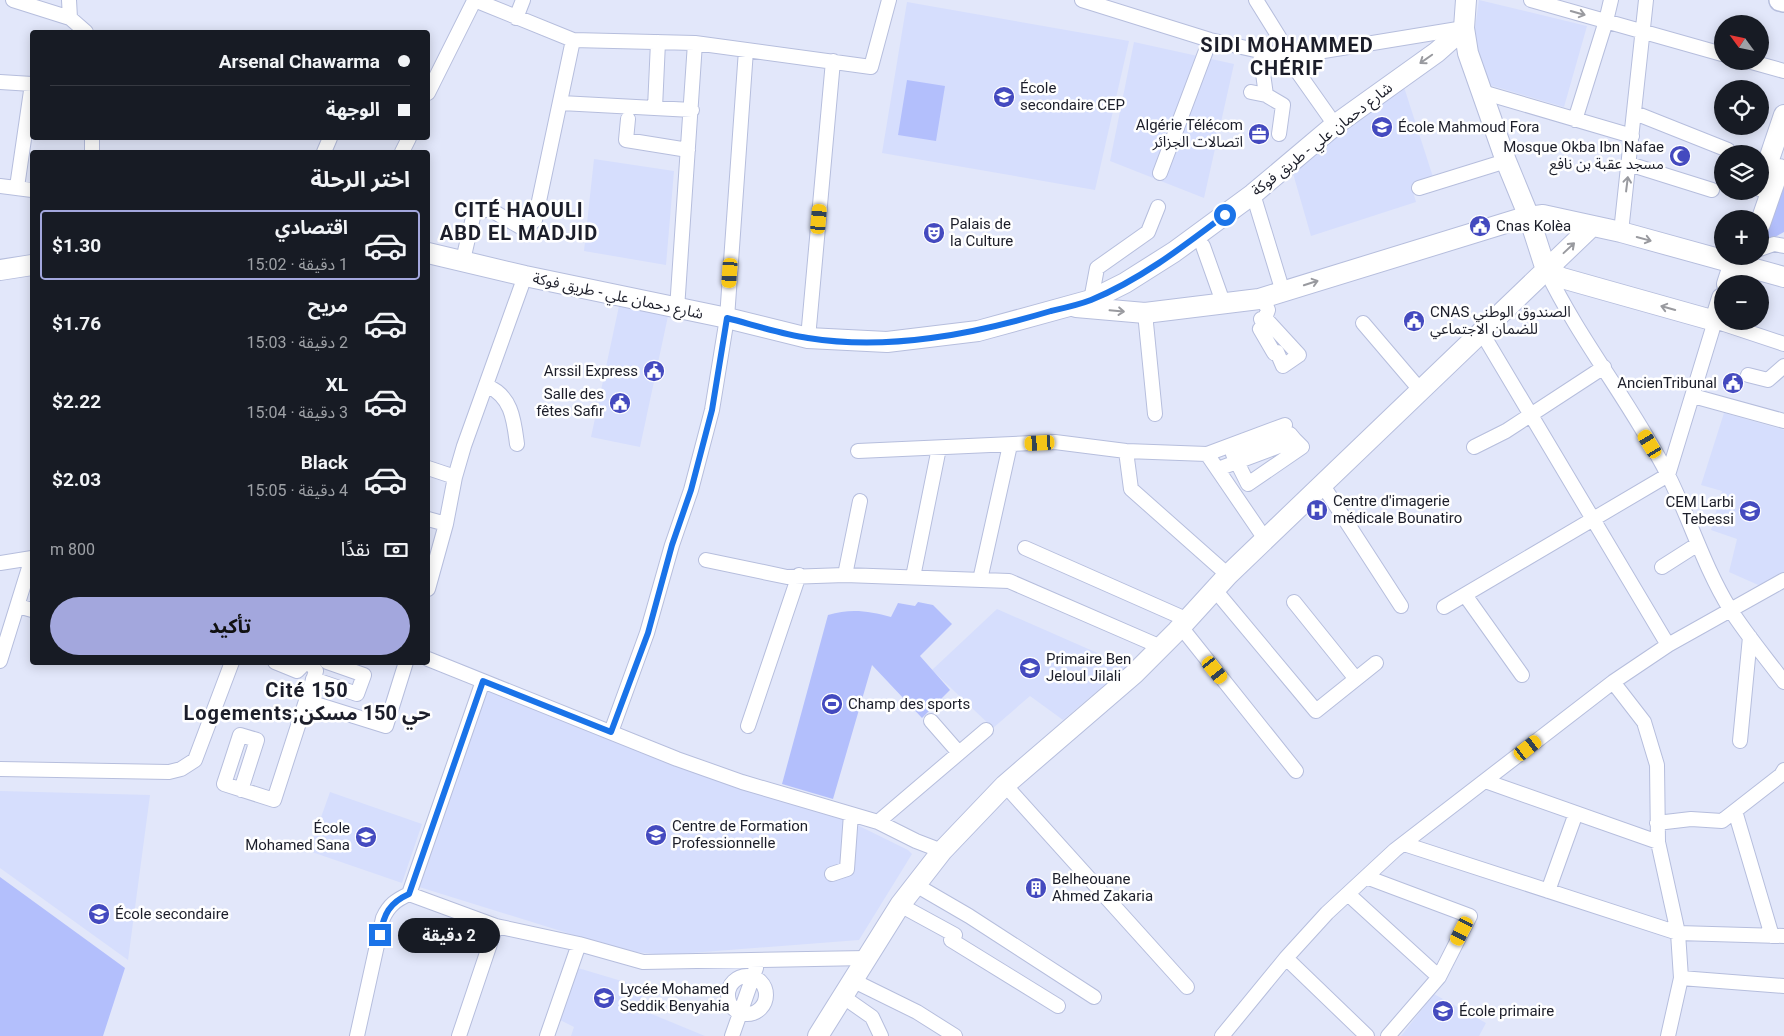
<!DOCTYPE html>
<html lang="ar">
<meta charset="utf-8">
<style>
:root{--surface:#171b24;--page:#242831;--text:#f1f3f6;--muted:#9ea1a6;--line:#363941;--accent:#a3a7dd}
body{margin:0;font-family:Roboto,"Noto Sans Arabic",sans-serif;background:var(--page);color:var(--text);direction:rtl;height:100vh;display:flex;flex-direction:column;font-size:19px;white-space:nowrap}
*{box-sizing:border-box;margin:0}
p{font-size:16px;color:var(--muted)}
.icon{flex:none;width:28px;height:28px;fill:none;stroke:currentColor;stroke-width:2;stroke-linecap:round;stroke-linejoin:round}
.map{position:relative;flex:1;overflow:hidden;direction:ltr}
.details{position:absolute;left:30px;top:150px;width:400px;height:515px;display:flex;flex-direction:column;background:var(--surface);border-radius:5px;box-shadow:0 2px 12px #0003;direction:rtl}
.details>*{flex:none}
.top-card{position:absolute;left:30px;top:30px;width:400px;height:110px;border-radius:5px;box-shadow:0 2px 12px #0003;direction:rtl;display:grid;align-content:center;height:110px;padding:0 20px;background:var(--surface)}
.needle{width:32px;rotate:303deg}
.buttons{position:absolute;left:1714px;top:15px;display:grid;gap:10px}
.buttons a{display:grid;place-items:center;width:55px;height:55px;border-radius:50%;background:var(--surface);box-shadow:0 2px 12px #0003;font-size:25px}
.end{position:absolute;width:22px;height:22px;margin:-11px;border:6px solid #1a73e8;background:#fff;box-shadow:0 0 0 2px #fff}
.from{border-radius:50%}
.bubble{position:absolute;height:35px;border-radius:18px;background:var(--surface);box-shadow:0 2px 12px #0003;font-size:16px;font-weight:700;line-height:35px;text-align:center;direction:rtl}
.car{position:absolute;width:15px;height:30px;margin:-15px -8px;border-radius:6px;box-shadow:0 0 4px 1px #0007;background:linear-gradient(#f5c518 24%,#345 0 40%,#f5c518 0 76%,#345 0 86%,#f5c518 0)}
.top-card b{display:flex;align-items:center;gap:18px;height:48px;font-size:19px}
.top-card b+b{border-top:1px solid var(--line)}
.top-card i{width:12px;height:12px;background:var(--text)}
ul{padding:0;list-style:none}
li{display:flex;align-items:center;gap:15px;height:70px;margin:0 10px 8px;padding:0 10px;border:2px solid transparent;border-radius:5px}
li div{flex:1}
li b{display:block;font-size:19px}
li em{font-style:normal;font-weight:700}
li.current{border-color:var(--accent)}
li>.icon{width:45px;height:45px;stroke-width:1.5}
h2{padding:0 20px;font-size:22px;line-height:60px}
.pay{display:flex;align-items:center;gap:12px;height:55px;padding:0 20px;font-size:19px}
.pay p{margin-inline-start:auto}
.primary-button{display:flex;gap:10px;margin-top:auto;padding:10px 20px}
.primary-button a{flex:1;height:58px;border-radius:30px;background:var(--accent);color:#111;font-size:20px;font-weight:700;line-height:58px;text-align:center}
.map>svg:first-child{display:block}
.built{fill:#d6defd}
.green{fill:#b3bffc}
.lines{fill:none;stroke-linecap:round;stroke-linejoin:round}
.street-casing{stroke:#b6bedd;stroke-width:16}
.secondary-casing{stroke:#b6bedd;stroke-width:22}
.primary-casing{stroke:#b6bedd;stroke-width:24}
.street{stroke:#fff;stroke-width:14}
.secondary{stroke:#fff;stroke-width:20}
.primary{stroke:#fff;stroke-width:21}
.oneway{stroke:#999a9f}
.route{stroke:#1a73e8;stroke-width:6}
.labels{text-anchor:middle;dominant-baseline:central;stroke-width:5;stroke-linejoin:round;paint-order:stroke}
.poi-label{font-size:15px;fill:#1c1e2a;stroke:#fff;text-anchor:start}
.street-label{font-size:15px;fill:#1c1e2a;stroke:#fff}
.district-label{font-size:20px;font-weight:bold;letter-spacing:1px;fill:#1c1e2a;stroke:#fff}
</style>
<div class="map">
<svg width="1784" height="1036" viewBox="0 0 1784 1036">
<rect width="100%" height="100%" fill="#e2e7fa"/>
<!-- built -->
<path class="built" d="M1479 0 1587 26 1564 107 1486 84 1473 43Z
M907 2 1129 41 1095 190 882 153Z
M1134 42 1234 64 1204 198 1110 161Z
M1403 84 1433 177 1411 185 1416 202 1311 236 1292 170Z
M594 159 674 171 666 265 584 251Z
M619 306 668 316 640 447 591 437Z
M1724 413 1784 430V576L1765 588 1729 572 1737 539 1711 530 1722 491 1701 485Z
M997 609 1127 666 1063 720 1030 696 993 728 932 670Z
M488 688 845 819 908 850 912 854 859 940 665 955 625 951 416 886Z
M0 791 150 795 128 960 0 868Z
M330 792 422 824 402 883 309 851Z
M578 968 645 988 637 1008 705 1036H571L574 1027 558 1019Z
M1434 994 1486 1023 1479 1036H1401Z"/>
<!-- green -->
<path class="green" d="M907 80 945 86 936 141 898 135Z
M1784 167V232L1760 245V241Z
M918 602 933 605 952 624 920 656 950 690 922 718 872 665 833 799 782 784 828 615C851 608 869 611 891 617L898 603 915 606Z
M0 877 125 968 103 1036H0Z"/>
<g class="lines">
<!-- street casing -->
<g class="street-casing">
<path id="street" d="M13 0 70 18 86 32
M69 0 70 18
M1082 0 1210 40 1287 57 1464 28
M1256 0 1279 37 1287 57 1335 125
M1531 0 1722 54
M516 18 523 0
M1260 52 1266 95 1283 105 1279 134
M1748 61 1784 71
M0 82 32 84
M1251 92 1266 95
M1482 92 1632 136
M428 93 473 3 477 1 573 40 695 43 871 67 889 0
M561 103 692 110
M655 108 658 42
M1635 113 1728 150
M628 119 626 140 688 150
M1575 120 1606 21 1611 0
M92 152V138
M324 152 330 138
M402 152 409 138
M1629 164 1712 190
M1160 173 1210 40
M0 186 32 190
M17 187 32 84
M1419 188 1506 161
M1253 194 1283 292
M1621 232 1646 0
M1203 246 1224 305
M1760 249 1774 244 1784 246
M463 260 474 213 489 209 524 229 535 220 573 40
M1546 270C1580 341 1632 404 1668 475 1690 519 1704 567 1730 609 1746 634 1766 658 1784 682
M1263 298 1268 310 1265 318 1299 355 1283 366 1277 352 1274 353 1260 329 1264 325 1261 319 1265 318
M1091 300 1097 268 1148 232 1158 207
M677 309 695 43
M1145 313 1155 414
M1363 323 1421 391
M1482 333 1668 645
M808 338 833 61
M1748 375 1768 380 1784 366
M487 386C512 396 514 421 517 444
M1693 396 1784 421
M1474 447 1506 431 1604 367
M858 451 1055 442 1126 451 1207 454 1265 539
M1126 451 1131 489 1228 575
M1207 454 1285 425
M428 468 455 477
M1218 469 1295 440 1290 434 1233 454 1248 484 1302 447 1295 440
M1322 484 1401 606
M428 519 446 524
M1025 548 1188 620
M706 560 787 577 845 575 1009 581 1161 647
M0 563 32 558
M1662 567 1698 544
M845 575 860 501
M913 577 939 448
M980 580 1010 445
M428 589 446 524 455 477 464 446 525 276
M1215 590 1316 711 1376 663
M1465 595 1522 675
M1294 602 1356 679
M18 606 32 610
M1444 607 1668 475 1715 321 1784 344
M1181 627 1296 771
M428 659 677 759 742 782 878 822 916 841 942 851
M0 661 32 558
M275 662 297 671 306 662
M313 679 357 694 364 675 327 662
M1613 682 1644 722 1657 765 1658 842
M306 701 316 671 309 662
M931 721 959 753
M748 726 799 575
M611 732 647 633 672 545 691 490 712 410 727 318 746 50
M1740 741 1750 637
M0 769 169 772 181 769 195 760 232 662
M1485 781 1658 842 1678 933 1681 978 1668 1036
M1005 785 1187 987
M241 790 257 740 240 735 224 784 274 800 306 701 386 726 406 662
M1735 811 1772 936
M878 822 986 730
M1657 823 1691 819 1722 821 1781 775 1784 770
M1404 844 1678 933 1784 936
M832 874 847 869 851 814
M1366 877 1470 916 1439 977 1388 1036
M914 884 969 916 1094 997
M1548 891 1576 813
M409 894 496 926 579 944 643 962 867 958
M1348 894 1439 977
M900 905 955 935 951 940 1058 1006
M1286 958 1367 1036
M728 995a19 19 0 1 1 38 0a19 19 0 1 1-38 0Z
M1681 978 1784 986
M852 980 917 1012 955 1036
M842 996 872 1017 881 1036
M357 1036 383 918C389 905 396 900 409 894L483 681
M459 1036 496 926
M547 1036 579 944
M732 1036 756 968
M1222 1036 1286 958 1327 913 1395 850 1613 682 1668 645 1784 580"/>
</g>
<!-- secondary casing -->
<g class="secondary-casing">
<path id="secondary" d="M1466 0 1464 28 1468 53 1506 161 1529 217 1546 270
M1760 186 1784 115
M1760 224 1779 169
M428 253 525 276 727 318 808 338 887 342 978 331 1091 300 1125 283 1174 252 1253 194 1335 125 1437 52 1464 28
M0 270 32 265
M1546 270 1562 278 1715 321 1722 298
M1727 284 1736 256
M1076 307 1145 313 1259 299 1522 218 1543 215 1621 232 1784 277
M818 1036 900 905 942 851 1005 785 1134 674 1177 631 1228 575 1592 226"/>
</g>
<!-- primary casing -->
<g class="primary-casing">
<path id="primary" d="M1780 0 1784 1"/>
</g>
<!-- street -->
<use href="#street" class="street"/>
<!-- secondary -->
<use href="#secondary" class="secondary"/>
<!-- primary -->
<use href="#primary" class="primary"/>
</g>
<!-- one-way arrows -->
<defs><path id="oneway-shaft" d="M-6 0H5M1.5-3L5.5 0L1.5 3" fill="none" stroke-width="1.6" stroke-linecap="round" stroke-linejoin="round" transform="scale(1.25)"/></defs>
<g class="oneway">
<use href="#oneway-shaft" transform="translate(1578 13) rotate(16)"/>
<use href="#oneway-shaft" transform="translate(1426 59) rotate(145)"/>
<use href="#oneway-shaft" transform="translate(1627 184) rotate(-83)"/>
<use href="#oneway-shaft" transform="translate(1644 239) rotate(15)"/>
<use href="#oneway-shaft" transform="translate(1569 248) rotate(-43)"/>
<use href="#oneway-shaft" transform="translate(1311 283) rotate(-18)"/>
<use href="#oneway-shaft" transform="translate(1668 308) rotate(-164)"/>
<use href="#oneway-shaft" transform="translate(1117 311) rotate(5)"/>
</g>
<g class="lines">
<!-- route -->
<path class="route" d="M380 935C384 914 389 903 409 894L483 681 611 732 648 633 672 545 691 490 712 410 727 318C754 325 781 334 808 338 889 351 974 334 1051 311 1064 308 1078 305 1091 300 1140 280 1184 246 1225 215"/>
</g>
<!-- icons -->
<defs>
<g id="school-disc" transform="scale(1.125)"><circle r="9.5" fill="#444abf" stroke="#fff"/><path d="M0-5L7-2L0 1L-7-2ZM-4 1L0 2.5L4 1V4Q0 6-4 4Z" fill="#fff"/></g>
<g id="office-disc" transform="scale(1.125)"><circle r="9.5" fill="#444abf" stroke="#fff"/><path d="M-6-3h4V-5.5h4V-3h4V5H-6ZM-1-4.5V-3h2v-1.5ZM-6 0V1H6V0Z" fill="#fff"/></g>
<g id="mosque-disc" transform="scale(1.125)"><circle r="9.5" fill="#444abf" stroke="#fff"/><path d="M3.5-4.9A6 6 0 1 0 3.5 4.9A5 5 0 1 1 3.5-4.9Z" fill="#fff"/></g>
<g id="civic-disc" transform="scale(1.125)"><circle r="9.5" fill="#444abf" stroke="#fff"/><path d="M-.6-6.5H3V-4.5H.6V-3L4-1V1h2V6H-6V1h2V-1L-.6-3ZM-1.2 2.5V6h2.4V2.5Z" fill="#fff"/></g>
<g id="theatre-disc" transform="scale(1.125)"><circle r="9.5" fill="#444abf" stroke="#fff"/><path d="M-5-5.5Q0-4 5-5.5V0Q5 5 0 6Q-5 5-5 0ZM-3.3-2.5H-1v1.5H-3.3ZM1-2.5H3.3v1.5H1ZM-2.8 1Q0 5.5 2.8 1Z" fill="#fff"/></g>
<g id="hospital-disc" transform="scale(1.125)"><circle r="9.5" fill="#444abf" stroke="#fff"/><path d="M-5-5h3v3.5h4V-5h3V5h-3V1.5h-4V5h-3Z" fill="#fff"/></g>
<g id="stadium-disc" transform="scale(1.125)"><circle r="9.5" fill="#444abf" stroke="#fff"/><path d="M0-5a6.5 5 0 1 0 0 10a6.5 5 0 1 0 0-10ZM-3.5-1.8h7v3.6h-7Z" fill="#fff"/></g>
<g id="university-disc" transform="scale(1.125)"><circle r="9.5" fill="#444abf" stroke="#fff"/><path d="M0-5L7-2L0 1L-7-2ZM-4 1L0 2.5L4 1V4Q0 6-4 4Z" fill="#fff"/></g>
<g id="building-disc" transform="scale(1.125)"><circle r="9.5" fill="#444abf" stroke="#fff"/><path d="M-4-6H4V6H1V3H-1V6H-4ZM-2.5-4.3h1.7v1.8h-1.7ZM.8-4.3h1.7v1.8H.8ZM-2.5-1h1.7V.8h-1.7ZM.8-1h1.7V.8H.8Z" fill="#fff"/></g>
</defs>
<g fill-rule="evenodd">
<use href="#school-disc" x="1004" y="97"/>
<use href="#school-disc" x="1382" y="127"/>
<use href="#office-disc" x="1259" y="134"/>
<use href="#mosque-disc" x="1680" y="156"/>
<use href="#civic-disc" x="1480" y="226"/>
<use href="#theatre-disc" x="934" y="233"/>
<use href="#civic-disc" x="1414" y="321"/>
<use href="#civic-disc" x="654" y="371"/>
<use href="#civic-disc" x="1733" y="383"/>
<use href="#civic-disc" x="620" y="403"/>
<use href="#hospital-disc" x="1317" y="510"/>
<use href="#school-disc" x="1750" y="511"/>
<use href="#school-disc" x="1030" y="668"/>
<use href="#stadium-disc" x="832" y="704"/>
<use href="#university-disc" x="656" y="835"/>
<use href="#school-disc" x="366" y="837"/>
<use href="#building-disc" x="1036" y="888"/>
<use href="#school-disc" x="99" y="914"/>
<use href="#school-disc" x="604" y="998"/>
<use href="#school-disc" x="1443" y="1011"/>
</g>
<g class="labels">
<!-- poi labels -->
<g class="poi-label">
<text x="1020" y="88">École<tspan x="1020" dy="17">secondaire CEP</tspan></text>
<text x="1243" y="125" text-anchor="end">Algérie Télécom<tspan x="1243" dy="17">اتصالات الجزائر</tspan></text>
<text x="1398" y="127">École Mahmoud Fora</text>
<text x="1664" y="147" text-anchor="end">Mosque Okba Ibn Nafae<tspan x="1664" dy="17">مسجد عقبة بن نافع</tspan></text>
<text x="950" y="224">Palais de<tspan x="950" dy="17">la Culture</tspan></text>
<text x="1496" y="226">Cnas Kolèa</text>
<text x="1430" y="312">CNAS الصندوق الوطني<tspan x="1430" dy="17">للضمان الاجتماعي</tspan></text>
<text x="638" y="371" text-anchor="end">Arssil Express</text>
<text x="1717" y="383" text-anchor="end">AncienTribunal</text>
<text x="604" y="394" text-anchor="end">Salle des<tspan x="604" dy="17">fêtes Safir</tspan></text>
<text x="1333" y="501">Centre d'imagerie<tspan x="1333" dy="17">médicale Bounatiro</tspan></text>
<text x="1734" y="502" text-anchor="end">CEM Larbi<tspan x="1734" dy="17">Tebessi</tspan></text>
<text x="1046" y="659">Primaire Ben<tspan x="1046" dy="17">Jeloul Jilali</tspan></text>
<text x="848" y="704">Champ des sports</text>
<text x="672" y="826">Centre de Formation<tspan x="672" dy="17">Professionnelle</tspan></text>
<text x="350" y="828" text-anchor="end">École<tspan x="350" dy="17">Mohamed Sana</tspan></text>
<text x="1052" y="879">Belheouane<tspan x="1052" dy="17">Ahmed Zakaria</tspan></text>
<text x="115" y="914">École secondaire</text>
<text x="620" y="989">Lycée Mohamed<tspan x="620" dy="17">Seddik Benyahia</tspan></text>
<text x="1459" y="1011">École primaire</text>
</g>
<!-- street labels -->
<g class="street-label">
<text transform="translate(1322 139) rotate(-38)">شارع دحمان علي - طريق فوكة</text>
<text transform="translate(618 296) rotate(12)">شارع دحمان علي - طريق فوكة</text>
</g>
<!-- district labels -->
<g class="district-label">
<text x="1287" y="45">SIDI MOHAMMED<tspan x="1287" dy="23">CHÉRIF</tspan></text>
<text x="519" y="210">CITÉ HAOULI<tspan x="519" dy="23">ABD EL MADJID</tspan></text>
<text x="307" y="690">Cité 150<tspan x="307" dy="23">Logements;حي 150 مسكن</tspan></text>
</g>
</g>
</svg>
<div class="buttons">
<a><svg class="needle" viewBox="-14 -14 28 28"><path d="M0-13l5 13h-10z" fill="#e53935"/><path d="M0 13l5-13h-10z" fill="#9ea1a6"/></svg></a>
<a><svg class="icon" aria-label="locate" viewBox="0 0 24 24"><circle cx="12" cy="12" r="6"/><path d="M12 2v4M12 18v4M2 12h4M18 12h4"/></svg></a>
<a><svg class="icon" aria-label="layers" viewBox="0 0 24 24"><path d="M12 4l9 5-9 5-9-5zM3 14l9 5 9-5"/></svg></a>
<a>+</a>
<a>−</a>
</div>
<i class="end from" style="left:1225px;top:215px"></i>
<i class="end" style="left:380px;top:935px"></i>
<div class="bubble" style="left:398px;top:918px;width:102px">2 دقيقة</div>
<i class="car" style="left:819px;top:219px;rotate:5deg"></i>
<i class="car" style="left:730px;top:273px;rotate:184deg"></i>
<i class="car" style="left:1040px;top:443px;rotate:267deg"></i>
<i class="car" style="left:1650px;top:444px;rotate:329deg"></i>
<i class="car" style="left:1215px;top:670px;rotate:141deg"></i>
<i class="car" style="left:1528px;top:748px;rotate:52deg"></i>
<i class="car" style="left:1462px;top:931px;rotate:207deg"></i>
<div class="top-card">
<b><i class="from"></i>Arsenal Chawarma</b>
<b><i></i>الوجهة</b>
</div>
<section class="details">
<h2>اختر الرحلة</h2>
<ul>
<li class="current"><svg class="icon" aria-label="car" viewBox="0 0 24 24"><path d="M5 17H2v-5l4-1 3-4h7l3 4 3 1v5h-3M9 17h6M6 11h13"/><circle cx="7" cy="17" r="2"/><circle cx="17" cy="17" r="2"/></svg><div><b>اقتصادي</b><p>1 دقيقة · 15:02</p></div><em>$1.30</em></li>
<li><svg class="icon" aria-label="car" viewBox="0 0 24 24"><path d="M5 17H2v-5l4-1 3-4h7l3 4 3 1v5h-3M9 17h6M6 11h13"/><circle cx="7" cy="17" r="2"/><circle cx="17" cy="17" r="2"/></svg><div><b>مريح</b><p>2 دقيقة · 15:03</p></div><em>$1.76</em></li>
<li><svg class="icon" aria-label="car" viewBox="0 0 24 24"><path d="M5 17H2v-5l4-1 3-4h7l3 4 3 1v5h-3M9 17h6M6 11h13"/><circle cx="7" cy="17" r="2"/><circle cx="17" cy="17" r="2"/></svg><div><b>XL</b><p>3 دقيقة · 15:04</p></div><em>$2.22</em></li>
<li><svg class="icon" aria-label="car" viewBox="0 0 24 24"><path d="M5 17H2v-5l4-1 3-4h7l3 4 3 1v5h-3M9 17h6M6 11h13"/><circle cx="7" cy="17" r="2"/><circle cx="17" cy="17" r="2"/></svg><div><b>Black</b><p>4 دقيقة · 15:05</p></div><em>$2.03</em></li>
</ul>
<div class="pay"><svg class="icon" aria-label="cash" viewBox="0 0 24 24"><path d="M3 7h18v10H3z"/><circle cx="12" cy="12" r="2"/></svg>نقدًا<p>800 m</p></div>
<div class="primary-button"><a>تأكيد</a></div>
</section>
</div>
